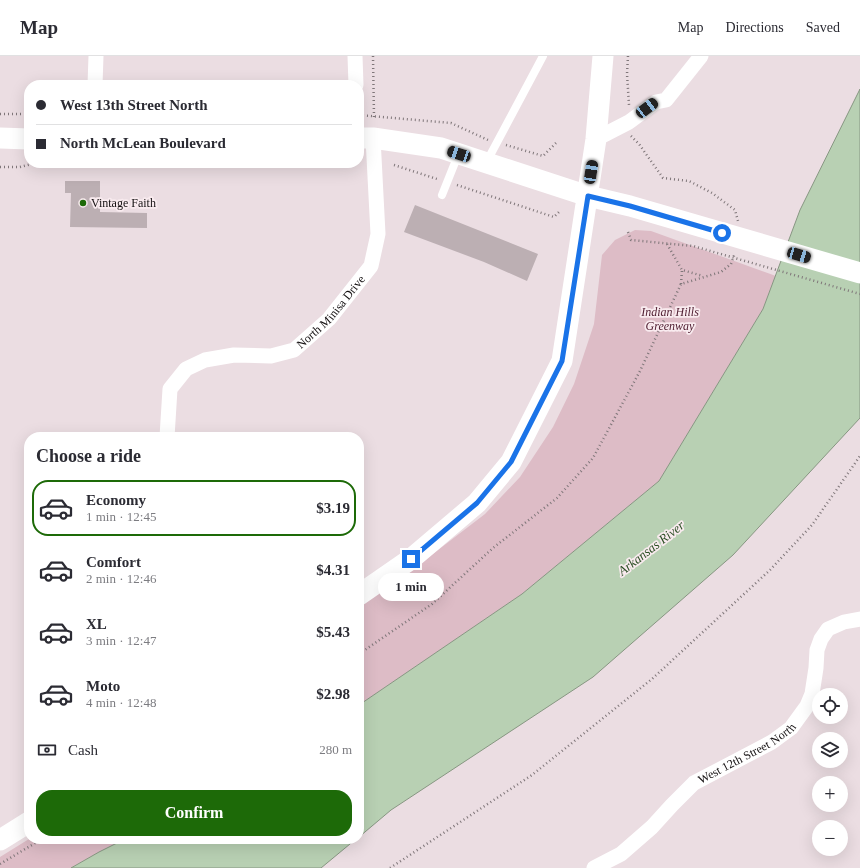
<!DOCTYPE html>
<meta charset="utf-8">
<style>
:root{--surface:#fff;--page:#f2f2f3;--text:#2b2b33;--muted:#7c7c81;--line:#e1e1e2;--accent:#1d6a08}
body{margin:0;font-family:"Times New Roman",serif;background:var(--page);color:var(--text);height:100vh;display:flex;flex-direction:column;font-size:15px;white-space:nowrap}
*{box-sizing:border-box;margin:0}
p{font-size:13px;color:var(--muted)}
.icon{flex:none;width:22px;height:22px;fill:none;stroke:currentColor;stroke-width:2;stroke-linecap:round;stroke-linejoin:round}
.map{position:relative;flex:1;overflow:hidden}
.details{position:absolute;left:24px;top:376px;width:340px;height:412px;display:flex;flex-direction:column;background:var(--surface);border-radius:16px;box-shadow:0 4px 16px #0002}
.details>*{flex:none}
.banner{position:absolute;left:24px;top:24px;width:340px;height:88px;border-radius:16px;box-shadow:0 4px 16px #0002;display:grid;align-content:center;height:88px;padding:0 12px;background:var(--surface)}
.fabs{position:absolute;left:812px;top:632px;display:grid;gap:8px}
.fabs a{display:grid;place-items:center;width:36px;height:36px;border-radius:50%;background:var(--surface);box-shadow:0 4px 16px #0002;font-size:20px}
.end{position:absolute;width:18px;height:18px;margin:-9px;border:5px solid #1a73e8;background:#fff;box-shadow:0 0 0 2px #fff}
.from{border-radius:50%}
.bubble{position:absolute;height:28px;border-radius:14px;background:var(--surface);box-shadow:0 4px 16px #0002;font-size:13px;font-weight:700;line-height:28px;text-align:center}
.car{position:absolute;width:12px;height:24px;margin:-12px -6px;border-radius:5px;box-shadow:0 0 3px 1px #0007;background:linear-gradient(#222 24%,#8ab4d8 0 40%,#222 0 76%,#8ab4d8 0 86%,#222 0)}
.banner b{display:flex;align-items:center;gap:14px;height:38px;font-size:15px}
.banner b+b{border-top:1px solid var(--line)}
.banner i{width:10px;height:10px;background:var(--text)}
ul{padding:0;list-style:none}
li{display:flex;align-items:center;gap:12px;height:56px;margin:0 8px 6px;padding:0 4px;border:2px solid transparent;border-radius:16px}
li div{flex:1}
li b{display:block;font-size:15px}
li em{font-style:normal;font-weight:700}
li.current{border-color:var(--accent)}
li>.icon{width:36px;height:36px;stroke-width:1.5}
h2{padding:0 12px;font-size:18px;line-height:48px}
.pay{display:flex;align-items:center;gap:10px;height:44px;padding:0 12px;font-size:15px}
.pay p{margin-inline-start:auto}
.primary-button{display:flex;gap:8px;margin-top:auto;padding:8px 12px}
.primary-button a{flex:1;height:46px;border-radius:16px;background:var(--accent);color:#fff;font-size:16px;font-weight:700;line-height:46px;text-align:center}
header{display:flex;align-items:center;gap:24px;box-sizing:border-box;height:56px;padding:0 20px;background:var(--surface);border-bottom:1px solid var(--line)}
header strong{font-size:19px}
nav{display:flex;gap:22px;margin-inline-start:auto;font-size:14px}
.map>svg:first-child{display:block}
.green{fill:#ddbcc6}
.water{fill:#b8d0b3;stroke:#879682}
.building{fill:#bcafb3}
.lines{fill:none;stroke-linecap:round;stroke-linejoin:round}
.path{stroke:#7f7679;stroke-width:2.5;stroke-dasharray:1 3;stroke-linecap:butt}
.lane{stroke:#fff;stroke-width:8}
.street{stroke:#fff;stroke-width:15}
.secondary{stroke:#fff;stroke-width:21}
.route{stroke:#1a73e8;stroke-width:5}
.poi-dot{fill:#1d6a08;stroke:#f9ebef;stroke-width:1.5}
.labels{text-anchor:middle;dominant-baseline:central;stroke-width:3.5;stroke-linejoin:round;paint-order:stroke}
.poi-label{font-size:12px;fill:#141011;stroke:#f9ebef;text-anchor:start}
.street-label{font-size:12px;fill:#141011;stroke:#f9ebef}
.park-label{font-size:12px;font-style:italic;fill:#512033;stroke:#f9ebef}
.water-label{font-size:13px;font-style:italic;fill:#2c4f25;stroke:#f9ebef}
</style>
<header>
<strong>Map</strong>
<nav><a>Map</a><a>Directions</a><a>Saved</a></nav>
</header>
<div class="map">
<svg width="860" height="812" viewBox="0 0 860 812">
<rect width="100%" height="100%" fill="#ebdde2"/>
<!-- green -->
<path class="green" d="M635 174 651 175 776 220 763 253 659 425 522 538 359 649V551L412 514 485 458 520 421 553 371 574 328 594 268 602 199 615 184Z
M29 783H125L99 796 71 812H0V801Z"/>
<!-- water -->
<path class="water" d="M860 33V362L733 499 593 621 391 754 359 781V649L522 538 659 425 763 253 800 154Z
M125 783H356L321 812H71L99 796Z"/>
<!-- building -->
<path class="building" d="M65 125H100V156L147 157V172L70 171 71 137H65Z
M415 149 538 198 527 225 484 206 404 176Z"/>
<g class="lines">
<!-- path -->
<path class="path" d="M373 0 374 61
M628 0 627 18 629 49
M0 58H29
M359 59 451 67 488 84
M631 80 639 88 663 122 689 125 712 137 735 154 738 165
M506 89 543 100 556 87
M394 109 437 123
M0 111H20L35 107
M457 129 554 161 559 156
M628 176 631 184 693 190 860 238
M667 188 682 214 703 220
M681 228 682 214
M359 598 432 548 493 492 557 442 593 402 640 315 681 228 721 216 731 208 735 197
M0 808 42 783
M390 812 532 719 652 623 770 514 812 469 860 400"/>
<!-- lane -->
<path class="lane" d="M486 107 543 0
M442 139 458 99"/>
<!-- street -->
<g class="street">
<path d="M355 0 356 29"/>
<path d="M95 29 96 0"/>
<path d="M596 83 629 66 656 46 666 44 701 0"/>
<path id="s1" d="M167 381 170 333 186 313 205 304 234 299 271 300 294 294 329 263 371 210 378 178 373 82"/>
<path id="s2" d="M594 812 621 798 652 771 672 749 694 727 772 686 791 672 807 650 812 638 816 612 817 594 821 583 828 573 844 566 860 563"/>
</g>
<!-- secondary -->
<path class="secondary" d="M0 82 29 83
M359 82H373L441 92 588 140 630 150 860 217
M359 539 411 503 477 447 511 406 562 305 596 83 603 0
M0 784 29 766"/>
</g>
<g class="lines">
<!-- route -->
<path class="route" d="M411 503 477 447 511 406 562 305 588 140 630 150 722 177"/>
</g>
<!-- markers -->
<circle class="poi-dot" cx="83" cy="147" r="4"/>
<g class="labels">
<!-- poi labels -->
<g class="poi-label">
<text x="91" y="147">Vintage Faith</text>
</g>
<!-- street labels -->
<g class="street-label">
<text stroke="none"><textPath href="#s1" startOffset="238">North Minisa Drive</textPath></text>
<text stroke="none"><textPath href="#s2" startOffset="193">West 12th Street North</textPath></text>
</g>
<!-- park labels -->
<g class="park-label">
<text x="670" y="256">Indian Hills<tspan x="670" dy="14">Greenway</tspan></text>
</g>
<!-- water labels -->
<g class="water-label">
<text transform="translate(651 492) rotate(-38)">Arkansas River</text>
</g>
</g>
</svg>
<div class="fabs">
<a><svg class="icon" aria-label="locate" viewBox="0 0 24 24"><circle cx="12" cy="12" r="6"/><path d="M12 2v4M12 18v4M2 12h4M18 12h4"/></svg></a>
<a><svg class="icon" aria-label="layers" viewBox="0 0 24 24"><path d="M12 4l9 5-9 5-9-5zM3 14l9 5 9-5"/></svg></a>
<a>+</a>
<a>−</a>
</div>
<i class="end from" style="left:722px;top:177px"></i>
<i class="end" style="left:411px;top:503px"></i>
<div class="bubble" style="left:378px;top:517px;width:66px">1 min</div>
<i class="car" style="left:647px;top:52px;rotate:53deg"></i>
<i class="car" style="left:459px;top:98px;rotate:288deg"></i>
<i class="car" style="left:591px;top:116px;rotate:9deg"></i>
<i class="car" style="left:799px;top:199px;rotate:106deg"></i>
<div class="banner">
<b><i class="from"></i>West 13th Street North</b>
<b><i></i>North McLean Boulevard</b>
</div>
<section class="details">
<h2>Choose a ride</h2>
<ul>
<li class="current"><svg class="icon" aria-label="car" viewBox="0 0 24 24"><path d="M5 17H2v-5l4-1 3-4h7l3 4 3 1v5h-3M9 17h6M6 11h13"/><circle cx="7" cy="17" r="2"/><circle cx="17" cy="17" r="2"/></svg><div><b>Economy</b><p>1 min · 12:45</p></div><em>$3.19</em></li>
<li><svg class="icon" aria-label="car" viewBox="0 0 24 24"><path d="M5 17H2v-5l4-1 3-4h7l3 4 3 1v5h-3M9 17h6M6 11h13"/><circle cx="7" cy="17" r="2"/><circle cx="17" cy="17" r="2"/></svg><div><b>Comfort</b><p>2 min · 12:46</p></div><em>$4.31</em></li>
<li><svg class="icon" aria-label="car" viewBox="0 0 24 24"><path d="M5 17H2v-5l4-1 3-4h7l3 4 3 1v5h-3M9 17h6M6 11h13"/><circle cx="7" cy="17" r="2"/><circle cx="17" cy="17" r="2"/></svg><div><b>XL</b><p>3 min · 12:47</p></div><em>$5.43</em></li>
<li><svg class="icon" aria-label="car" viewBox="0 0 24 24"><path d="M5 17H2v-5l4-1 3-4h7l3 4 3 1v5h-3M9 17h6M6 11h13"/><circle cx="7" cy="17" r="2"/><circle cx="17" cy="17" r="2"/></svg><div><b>Moto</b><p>4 min · 12:48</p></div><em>$2.98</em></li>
</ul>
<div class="pay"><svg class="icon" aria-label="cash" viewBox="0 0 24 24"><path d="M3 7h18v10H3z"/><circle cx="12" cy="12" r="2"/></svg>Cash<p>280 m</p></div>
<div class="primary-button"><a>Confirm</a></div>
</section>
</div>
